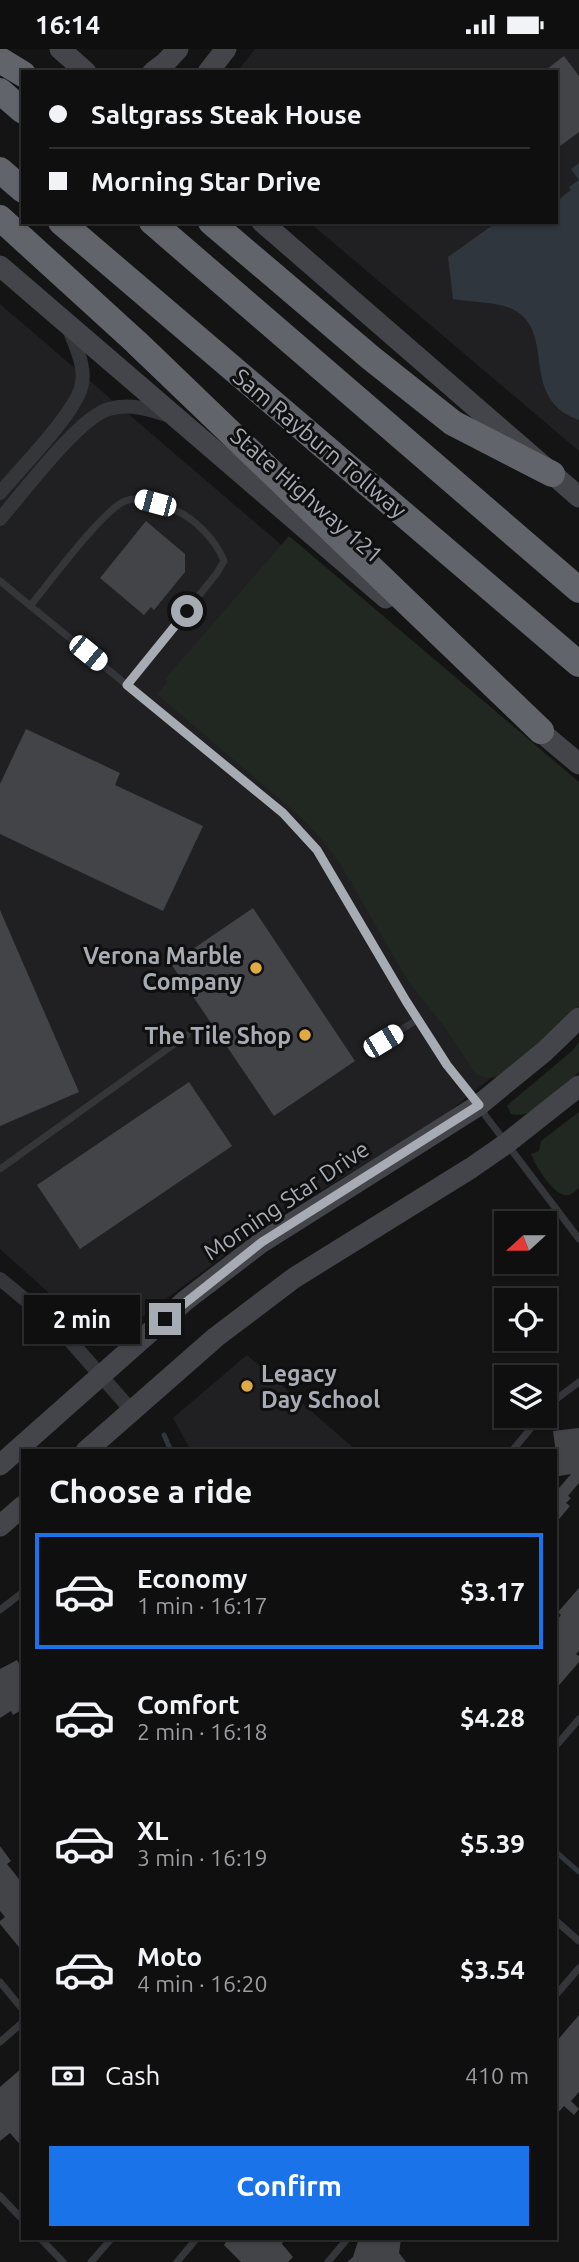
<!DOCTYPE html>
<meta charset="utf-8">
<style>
:root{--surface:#0f0f10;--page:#181819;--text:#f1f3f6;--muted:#9b9c9f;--line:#2f2f30;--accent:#1a73e8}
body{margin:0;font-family:Ubuntu,sans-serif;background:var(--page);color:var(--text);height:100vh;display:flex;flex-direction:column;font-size:26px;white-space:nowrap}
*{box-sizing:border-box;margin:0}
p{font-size:23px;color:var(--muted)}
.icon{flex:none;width:38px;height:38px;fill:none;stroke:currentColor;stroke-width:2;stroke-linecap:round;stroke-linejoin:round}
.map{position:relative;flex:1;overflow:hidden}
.details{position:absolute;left:21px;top:1400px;width:536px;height:791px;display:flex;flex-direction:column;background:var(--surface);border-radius:0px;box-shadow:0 2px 5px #0004,0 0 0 2px var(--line)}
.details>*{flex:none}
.banner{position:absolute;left:21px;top:21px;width:537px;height:154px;border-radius:0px;box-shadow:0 2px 5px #0004,0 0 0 2px var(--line);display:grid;align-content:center;height:154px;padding:0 28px;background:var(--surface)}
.needle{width:46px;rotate:249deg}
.buttons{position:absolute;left:494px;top:1162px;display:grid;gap:14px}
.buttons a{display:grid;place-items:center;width:63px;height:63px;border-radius:0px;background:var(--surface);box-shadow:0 2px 5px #0004,0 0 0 2px var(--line);font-size:35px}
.end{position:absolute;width:32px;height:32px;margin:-16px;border:9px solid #a7abb4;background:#111;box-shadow:0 0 0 4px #111}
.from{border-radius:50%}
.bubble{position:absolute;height:49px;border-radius:0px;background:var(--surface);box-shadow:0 2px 5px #0004,0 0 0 2px var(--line);font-size:23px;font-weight:700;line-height:49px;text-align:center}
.car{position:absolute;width:21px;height:42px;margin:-21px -10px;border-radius:9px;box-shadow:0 0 5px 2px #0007;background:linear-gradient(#fff 24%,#345 0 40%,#fff 0 76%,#345 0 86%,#fff 0)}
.banner b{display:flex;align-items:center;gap:24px;height:66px;font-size:26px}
.banner b+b{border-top:2px solid var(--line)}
.banner i{width:18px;height:18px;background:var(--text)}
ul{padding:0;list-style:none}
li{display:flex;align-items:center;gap:21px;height:116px;margin:0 14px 10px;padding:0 14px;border:4px solid transparent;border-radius:0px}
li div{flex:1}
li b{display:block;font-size:26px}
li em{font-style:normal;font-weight:700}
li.active{border-color:var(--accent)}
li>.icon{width:63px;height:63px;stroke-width:1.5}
h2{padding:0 28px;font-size:32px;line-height:84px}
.pay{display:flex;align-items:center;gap:18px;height:77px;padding:0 28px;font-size:26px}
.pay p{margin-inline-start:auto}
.button{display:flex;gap:14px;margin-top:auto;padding:14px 28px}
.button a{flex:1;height:80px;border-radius:0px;background:var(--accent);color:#fff;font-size:28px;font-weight:700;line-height:80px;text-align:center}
.status{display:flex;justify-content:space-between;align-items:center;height:49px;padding:0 35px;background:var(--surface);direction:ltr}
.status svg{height:19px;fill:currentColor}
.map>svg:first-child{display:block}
.built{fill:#202022}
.green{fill:#212821}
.water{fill:#2f363d}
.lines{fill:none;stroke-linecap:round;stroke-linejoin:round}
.stream{stroke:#2f363d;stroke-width:5}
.building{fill:#434448}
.lane{stroke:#35363a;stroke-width:7}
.street{stroke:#35363a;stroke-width:14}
.secondary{stroke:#44454a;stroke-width:21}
.highway{stroke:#62646b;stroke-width:26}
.route{stroke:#a7abb4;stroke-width:9}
.poi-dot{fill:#dfaa43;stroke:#0f0f10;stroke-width:2.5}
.labels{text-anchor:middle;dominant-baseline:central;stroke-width:6;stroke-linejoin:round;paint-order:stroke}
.street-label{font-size:23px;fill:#a7abb4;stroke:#0f0f10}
.poi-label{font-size:23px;font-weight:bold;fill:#a7abb4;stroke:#0f0f10;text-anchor:end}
</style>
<div class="status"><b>16:14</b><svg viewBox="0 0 49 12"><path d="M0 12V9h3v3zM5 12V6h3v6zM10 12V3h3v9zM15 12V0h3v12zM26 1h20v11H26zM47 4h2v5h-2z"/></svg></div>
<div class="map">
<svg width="579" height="2213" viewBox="0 0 579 2213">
<rect width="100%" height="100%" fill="#141415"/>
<!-- built -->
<path class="built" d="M255 0H579V402L309 173H556V23H237Z
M0 255 579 751 536 993 436 1073 273 1170 106 1295 0 1200Z
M247 1306 357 1402H191L173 1369Z"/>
<!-- green -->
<path class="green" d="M289 487 579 733V957C565 971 511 1025 495 1028 486 1030 481 1028 474 1023L444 977 408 932 339 813 323 792 303 770 157 645 167 633 165 630Z
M579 993V1023C561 1039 537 1071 511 1065L507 1057 510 1054 572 1002Z
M579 1063V1139C577 1141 572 1145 569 1146 555 1150 535 1116 531 1105L539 1102 541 1092Z"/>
<!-- water -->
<path class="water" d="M579 114V371C515 349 561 277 507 258 493 253 469 253 453 250L448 208 497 173H556L557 152 571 141 569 138 579 131 571 120Z"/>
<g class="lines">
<!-- stream -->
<path class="stream" d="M164 1386 171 1402
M555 1802 579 1823"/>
</g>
<!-- building -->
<path class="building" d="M564 7 579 27V83L556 100V23H543Z
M146 472 185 505V523L154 561 151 558 144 566 100 529Z
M26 680 120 724 115 736 203 777 163 862 0 785V735Z
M253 859 355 1012 274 1067 171 915Z
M0 861 79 1043 0 1077Z
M189 1033 232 1097 80 1200 37 1136Z
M579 1379V1434L568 1447 571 1449 566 1454 570 1457 555 1475V1435L559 1439 571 1425 559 1427 553 1382Z
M579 1539V1602L576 1605 579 1607V1613L555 1641V1573L561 1566 558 1563Z
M17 1611 23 1621V1660L13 1666 11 1662 0 1669V1620Z
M0 1797 11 1812 7 1815 23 1835V1903L0 1875V1872L5 1868 0 1862Z
M579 1966V2043L571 2052 579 2060 574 2066 564 2057 555 2067V1994Z
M23 2018V2099L10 2084 0 2092V2038Z
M228 2189H284L282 2195 293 2208 288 2213H241L224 2196Z
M359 2189 401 2191 399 2204 406 2213H347L353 2208Z"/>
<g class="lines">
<!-- lane -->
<path class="lane" d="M0 532 283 764 317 801 406 952 447 1016 579 1190
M30 557C49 534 102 462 125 452 140 446 158 455 172 460 194 468 216 491 224 512L217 524 127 636
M383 991 419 970
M0 1120 187 986
M544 1363 555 1351 579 1333
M512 1402 541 1367
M0 1561 23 1543
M555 1698 579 1670
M555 1871 579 1892
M0 1933 23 1961
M555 1947 579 1919
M0 1993 23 1973
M0 2147 23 2171
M40 2189 63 2213
M91 2213 112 2189
M177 2213 197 2189
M328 2213 348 2189"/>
<!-- street -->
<path class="street" d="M0 444C20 420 73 366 81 339 87 320 76 298 69 280
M0 470C22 445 79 368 109 360 129 354 148 360 167 366
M0 1230 58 1278 132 1362"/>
<!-- secondary -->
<path class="secondary" d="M60 0 86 23
M153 23 165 14 178 0
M208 23 226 0
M262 173 579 448
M0 217 386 549
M529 673 579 715
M86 1402 216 1288 294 1229 471 1119 507 1094 579 1037
M0 1416 186 1251 262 1193 479 1056 545 1002 579 969
M0 1477 23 1457"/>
<!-- highway -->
<path class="highway" d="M0 11 23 25
M0 42 23 62
M0 121 23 141
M0 169 136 293 541 682
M61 173 579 615
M152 173 579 541
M211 173 371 309 453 374 552 425"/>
</g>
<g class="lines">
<!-- route -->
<path class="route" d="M165 1270 262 1193 479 1056 447 1016 406 952 317 801 283 764 127 636 187 562"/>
</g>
<!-- markers -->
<g class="poi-dot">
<circle cx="256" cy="919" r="7"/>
<circle cx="305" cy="986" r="7"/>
<circle cx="247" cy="1337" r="7"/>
</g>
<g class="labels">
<!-- street labels -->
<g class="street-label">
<text transform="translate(320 394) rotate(40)">Sam Rayburn Tollway</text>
<text transform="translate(307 446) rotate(41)">State Highway 121</text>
<text transform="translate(286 1151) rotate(-34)">Morning Star Drive</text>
</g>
<!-- poi labels -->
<g class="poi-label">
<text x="242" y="906">Verona Marble<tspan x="242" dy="26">Company</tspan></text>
<text x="291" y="986">The Tile Shop</text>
<text x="261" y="1324" text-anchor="start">Legacy<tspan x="261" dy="26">Day School</tspan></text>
</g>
</g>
</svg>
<div class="buttons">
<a><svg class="needle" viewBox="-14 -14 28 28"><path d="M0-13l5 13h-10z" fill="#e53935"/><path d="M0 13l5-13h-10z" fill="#9b9c9f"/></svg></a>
<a><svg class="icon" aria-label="locate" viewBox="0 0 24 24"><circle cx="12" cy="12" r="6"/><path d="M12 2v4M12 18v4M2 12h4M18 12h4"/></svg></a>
<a><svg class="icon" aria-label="layers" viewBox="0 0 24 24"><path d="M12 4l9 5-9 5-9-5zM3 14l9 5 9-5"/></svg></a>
</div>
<i class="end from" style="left:187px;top:562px"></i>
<i class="end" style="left:165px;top:1270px"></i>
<div class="bubble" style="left:24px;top:1246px;width:116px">2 min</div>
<i class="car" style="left:155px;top:454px;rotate:285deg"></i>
<i class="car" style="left:88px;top:604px;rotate:129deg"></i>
<i class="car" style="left:383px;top:992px;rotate:59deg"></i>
<div class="banner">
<b><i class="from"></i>Saltgrass Steak House</b>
<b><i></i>Morning Star Drive</b>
</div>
<section class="details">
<h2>Choose a ride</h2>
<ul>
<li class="active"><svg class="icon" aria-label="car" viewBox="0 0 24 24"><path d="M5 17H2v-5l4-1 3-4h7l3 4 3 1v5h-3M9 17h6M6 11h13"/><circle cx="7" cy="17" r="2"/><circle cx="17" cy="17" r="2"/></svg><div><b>Economy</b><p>1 min · 16:17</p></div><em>$3.17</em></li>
<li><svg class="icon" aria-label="car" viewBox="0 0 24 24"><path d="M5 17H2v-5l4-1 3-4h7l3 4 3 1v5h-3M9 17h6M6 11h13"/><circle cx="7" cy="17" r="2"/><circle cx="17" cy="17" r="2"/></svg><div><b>Comfort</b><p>2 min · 16:18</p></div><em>$4.28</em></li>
<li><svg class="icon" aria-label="car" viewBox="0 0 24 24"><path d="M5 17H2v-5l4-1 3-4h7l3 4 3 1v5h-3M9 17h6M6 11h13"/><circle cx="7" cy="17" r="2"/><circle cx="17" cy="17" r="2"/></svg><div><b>XL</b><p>3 min · 16:19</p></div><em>$5.39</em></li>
<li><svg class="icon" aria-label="car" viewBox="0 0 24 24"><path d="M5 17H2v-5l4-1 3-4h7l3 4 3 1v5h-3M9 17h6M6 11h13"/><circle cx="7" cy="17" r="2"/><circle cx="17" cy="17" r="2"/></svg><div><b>Moto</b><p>4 min · 16:20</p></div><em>$3.54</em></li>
</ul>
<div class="pay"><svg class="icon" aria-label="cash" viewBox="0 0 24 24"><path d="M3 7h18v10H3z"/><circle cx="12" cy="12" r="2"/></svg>Cash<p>410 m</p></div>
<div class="button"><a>Confirm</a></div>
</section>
</div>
